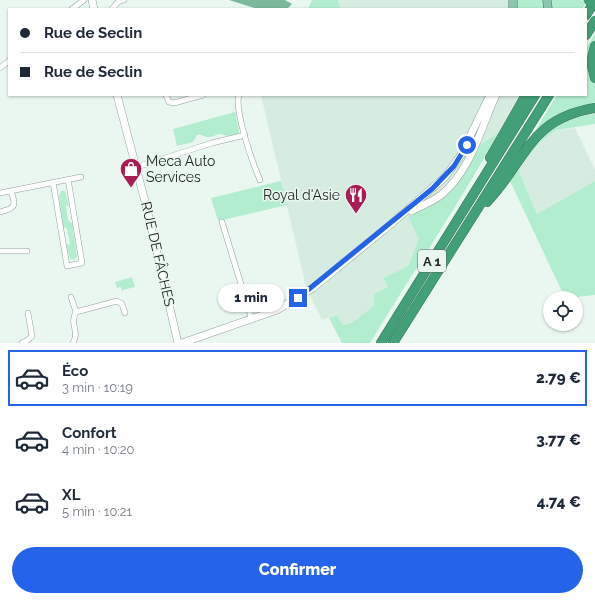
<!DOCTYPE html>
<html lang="fr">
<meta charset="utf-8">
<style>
:root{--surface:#fff;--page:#f2f2f3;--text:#1f2937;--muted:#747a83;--line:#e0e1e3;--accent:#2563eb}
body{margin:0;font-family:Raleway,sans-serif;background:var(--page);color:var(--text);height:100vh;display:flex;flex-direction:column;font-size:15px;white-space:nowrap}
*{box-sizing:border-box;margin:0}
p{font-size:13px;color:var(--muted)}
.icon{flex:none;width:22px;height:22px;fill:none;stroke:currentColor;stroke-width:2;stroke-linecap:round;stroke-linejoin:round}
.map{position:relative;height:343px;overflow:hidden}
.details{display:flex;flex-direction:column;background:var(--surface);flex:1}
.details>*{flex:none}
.guide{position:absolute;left:8px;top:8px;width:579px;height:88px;border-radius:0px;box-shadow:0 1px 3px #0004;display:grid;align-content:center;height:88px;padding:0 12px;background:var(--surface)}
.fabs{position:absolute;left:543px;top:291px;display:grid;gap:8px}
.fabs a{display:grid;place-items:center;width:40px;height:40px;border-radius:50%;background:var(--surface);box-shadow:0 1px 3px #0004;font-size:20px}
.end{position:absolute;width:18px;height:18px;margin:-9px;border:5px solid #2563eb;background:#fff;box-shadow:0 0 0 2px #fff}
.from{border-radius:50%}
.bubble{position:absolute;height:28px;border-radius:14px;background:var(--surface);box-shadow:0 1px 3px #0004;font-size:13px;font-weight:800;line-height:28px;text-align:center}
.guide b{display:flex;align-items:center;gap:14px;height:38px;font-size:15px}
.guide b+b{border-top:1px solid var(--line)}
.guide i{width:10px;height:10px;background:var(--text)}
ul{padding:7px 0 0;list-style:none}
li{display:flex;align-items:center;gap:12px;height:56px;margin:0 8px 6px;padding:0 4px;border:2px solid transparent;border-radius:0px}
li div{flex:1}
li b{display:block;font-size:15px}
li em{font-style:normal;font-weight:800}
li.current{border-color:var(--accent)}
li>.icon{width:36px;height:36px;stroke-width:1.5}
.action{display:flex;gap:8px;margin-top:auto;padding:8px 12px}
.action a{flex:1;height:46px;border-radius:24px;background:var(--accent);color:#fff;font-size:16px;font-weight:800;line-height:46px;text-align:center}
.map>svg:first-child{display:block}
.built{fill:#d7ece1}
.green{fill:#b3edd0}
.water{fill:#7ab99b}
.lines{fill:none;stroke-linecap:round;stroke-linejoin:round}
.street-casing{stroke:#939f98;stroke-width:6}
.secondary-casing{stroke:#939f98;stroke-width:8}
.primary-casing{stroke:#38765b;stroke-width:9}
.highway-casing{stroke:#38765b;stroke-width:10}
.street{stroke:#fff;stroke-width:5}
.secondary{stroke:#fff;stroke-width:7}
.primary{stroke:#8ec5ae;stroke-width:8}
.highway{stroke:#439f78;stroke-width:9}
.highway-bridge-casing{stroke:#38765b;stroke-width:10;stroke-linecap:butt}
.highway-bridge{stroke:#439f78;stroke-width:9}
.route{stroke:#2563eb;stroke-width:5}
.labels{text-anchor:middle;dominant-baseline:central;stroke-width:3;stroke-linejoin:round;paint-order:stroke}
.shield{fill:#eaf7f0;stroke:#5f6763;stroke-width:1}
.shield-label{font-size:13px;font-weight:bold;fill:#242926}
.poi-label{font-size:14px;fill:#242926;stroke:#eaf7f0;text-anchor:start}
.street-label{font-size:14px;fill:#242926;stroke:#eaf7f0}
</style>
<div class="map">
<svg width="595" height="343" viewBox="0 0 595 343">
<rect width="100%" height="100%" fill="#eaf7f0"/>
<!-- built -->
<path class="built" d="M336 0H508L509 9H339Z
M261 95H522L498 133 476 147 465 171 453 189 441 199 408 217 419 239 408 266 383 278 388 287 375 306 353 322 342 325 337 315 322 320 306 287Z
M575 128 595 170V181L537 214 518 169 538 143 556 130Z"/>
<!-- green -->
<path class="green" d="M312 0H338L340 9H308Z
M516 0H544V9H516Z
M552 0H581L586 3 582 9H552Z
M595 34V40L590 51 589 71 595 83V106L532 136 557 95H586V48Z
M235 112 239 131 238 134 227 136C216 131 215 138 207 137 202 136 202 134 197 135L193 142 177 146 173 129Z
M595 114V124L556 130 539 143 518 169 537 214 595 181V295L565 298 510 181C534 145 548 119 595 114Z
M498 133C459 205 412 273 370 343H342L329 318 337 315 343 325 353 322 374 306V294L388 287 383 278 408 266 419 239 408 217 441 199 453 189 465 171 476 147Z
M281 181 287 205 218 221 211 198Z
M61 191H65L69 206 66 205 68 220 72 223 77 257 74 260 70 259 66 243 69 245 70 244 67 229 63 226 59 196Z
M132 277 135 287 123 290 122 292 121 287 117 288 115 282Z"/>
<!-- water -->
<path class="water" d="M229 0H285L292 4 287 9H258Z"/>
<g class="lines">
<!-- street casing -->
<g class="street-casing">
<path id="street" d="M72 9 84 0
M112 9 118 2 124 0
M0 68 9 61
M166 95 169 102 174 103 203 95
M239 95C234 111 253 164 260 180
M137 167 212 143 245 135
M53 182 67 266 82 263 68 179
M0 193 81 177
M0 212C16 208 16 206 11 191
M222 222 252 320
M0 251H27
M71 297 76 312
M22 343 28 340 32 336 28 313
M73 343C80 332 69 323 76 312L117 301 122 304 125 313"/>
</g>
<!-- secondary casing -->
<g class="secondary-casing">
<path id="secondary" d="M92 0 94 9
M117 95 147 209 178 343
M411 211C421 206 432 202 441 195 471 171 481 127 496 95
M182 343 277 310 313 288 391 224 445 177 461 155 490 95"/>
</g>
<!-- primary casing -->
<g class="primary-casing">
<path id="primary" d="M547 0 548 9
M513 9V0"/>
</g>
<!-- highway casing -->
<g class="highway-casing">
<path id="highway" d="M586 15 595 1
M586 35 595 21
M595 46 591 62 595 78
M490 158 526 95
M487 202C527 160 528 119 595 108
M381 343 535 95
M393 343 549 95"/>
</g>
<!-- street -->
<use href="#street" class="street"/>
<!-- secondary -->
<use href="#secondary" class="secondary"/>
<!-- primary -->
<use href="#primary" class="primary"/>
<!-- highway -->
<use href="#highway" class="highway"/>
<!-- highway-bridge casing -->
<g class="highway-bridge-casing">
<path id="highway-bridge" d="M588 0 595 4"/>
</g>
<!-- highway-bridge -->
<use href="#highway-bridge" class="highway-bridge"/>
</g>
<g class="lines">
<!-- route -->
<path class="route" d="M298 298 432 189 454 166 467 145"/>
</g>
<!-- icons -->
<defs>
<g id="shop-pin" transform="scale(1.15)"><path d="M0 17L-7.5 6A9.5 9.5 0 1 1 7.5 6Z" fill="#ab1c56" stroke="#eaf7f0"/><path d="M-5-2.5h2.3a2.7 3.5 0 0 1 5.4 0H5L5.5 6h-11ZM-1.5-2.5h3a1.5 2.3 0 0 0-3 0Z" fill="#fff"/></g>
<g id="restaurant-pin" transform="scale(1.15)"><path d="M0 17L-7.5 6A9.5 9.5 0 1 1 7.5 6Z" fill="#ab1c56" stroke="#eaf7f0"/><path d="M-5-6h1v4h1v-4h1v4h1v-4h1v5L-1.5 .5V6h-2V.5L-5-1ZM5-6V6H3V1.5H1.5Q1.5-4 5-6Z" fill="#fff"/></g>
</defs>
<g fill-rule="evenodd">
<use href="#shop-pin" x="131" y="169"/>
<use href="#restaurant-pin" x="356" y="195"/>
</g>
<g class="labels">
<!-- shield labels -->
<rect class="shield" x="418" y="250" width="28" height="22" rx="3"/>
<g class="shield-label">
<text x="432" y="261">A 1</text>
</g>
<!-- poi labels -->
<g class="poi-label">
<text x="146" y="161">Meca Auto<tspan x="146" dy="16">Services</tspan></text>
<text x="340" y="195" text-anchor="end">Royal d'Asie</text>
</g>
<!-- street labels -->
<g class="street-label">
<text transform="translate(158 254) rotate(77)">RUE DE FÂCHES</text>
</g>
</g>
</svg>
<div class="fabs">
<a><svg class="icon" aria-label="locate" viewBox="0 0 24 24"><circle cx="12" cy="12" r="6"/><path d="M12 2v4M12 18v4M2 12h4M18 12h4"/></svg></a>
</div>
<i class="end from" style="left:467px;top:145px"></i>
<i class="end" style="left:298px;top:298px"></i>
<div class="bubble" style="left:218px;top:284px;width:66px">1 min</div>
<div class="guide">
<b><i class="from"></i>Rue de Seclin</b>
<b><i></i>Rue de Seclin</b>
</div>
</div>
<section class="details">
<ul>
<li class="current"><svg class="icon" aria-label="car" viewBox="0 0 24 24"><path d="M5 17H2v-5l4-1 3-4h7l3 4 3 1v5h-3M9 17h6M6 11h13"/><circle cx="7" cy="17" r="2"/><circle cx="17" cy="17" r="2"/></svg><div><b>Éco</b><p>3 min · 10:19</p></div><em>2.79 €</em></li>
<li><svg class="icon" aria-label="car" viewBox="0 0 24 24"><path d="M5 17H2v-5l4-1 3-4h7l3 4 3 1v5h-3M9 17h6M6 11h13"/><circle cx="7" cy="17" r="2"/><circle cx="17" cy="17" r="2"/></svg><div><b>Confort</b><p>4 min · 10:20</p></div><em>3.77 €</em></li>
<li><svg class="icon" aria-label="car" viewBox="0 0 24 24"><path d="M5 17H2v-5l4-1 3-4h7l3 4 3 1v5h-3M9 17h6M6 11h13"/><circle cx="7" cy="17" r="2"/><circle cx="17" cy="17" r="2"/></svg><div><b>XL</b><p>5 min · 10:21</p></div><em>4.74 €</em></li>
</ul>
<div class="action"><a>Confirmer</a></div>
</section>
